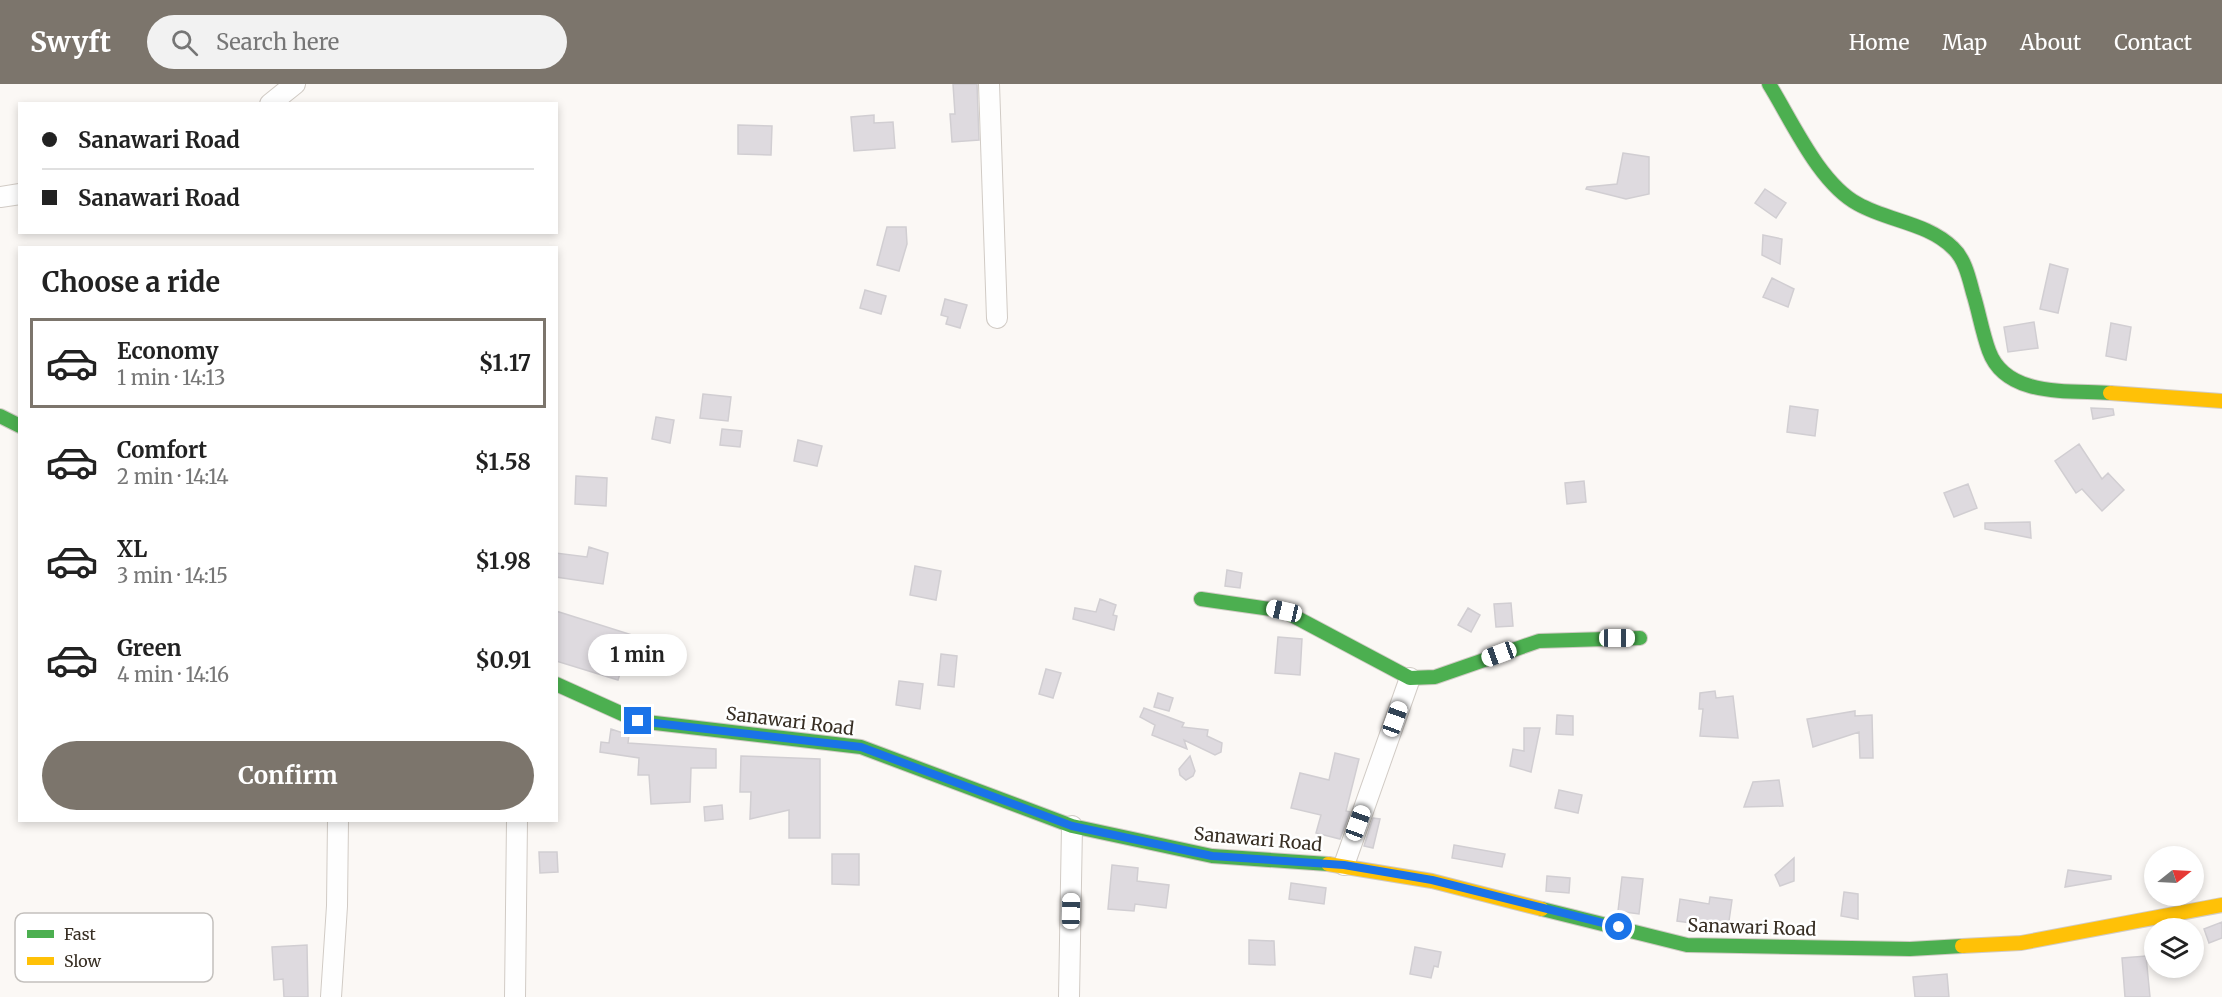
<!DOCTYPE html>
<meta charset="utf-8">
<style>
:root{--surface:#fff;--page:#f2f2f2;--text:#222;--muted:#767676;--line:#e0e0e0;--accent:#7c756c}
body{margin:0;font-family:Merriweather,serif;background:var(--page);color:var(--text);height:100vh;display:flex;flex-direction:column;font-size:22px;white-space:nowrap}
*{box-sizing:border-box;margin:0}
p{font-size:20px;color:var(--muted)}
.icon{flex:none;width:33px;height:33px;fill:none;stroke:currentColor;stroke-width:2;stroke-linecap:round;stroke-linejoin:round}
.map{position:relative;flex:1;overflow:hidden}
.side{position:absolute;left:18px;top:162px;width:540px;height:576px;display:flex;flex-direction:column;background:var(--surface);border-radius:0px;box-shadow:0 3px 9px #0003}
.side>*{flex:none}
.top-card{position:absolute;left:18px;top:18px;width:540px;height:132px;border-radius:0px;box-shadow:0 3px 9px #0003;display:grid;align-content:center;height:132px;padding:0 24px;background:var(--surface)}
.needle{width:39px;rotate:72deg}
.controls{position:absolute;left:2144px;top:762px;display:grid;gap:12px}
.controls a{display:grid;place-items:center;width:60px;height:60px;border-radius:50%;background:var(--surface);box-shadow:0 3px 9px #0003;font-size:30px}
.end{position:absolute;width:27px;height:27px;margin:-14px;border:8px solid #1a73e8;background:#fff;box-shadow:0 0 0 3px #fff}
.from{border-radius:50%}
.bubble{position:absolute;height:42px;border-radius:21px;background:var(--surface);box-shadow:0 3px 9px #0003;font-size:20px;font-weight:700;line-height:42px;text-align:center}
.car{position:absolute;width:18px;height:36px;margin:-18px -9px;border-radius:8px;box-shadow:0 0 4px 2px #0007;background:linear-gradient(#fff 24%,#345 0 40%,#fff 0 76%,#345 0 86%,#fff 0)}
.top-card b{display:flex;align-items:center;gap:21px;height:57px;font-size:22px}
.top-card b+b{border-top:2px solid var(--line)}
.top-card i{width:15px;height:15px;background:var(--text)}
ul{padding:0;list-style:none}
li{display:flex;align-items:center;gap:18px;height:90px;margin:0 12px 9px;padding:0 12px;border:3px solid transparent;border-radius:0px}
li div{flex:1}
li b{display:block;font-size:22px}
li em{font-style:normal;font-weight:700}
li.selected{border-color:var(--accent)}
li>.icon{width:54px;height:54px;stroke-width:1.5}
h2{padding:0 24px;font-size:27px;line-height:72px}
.cta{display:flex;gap:12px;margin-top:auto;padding:12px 24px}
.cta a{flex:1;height:69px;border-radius:36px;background:var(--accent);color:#fff;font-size:24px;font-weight:700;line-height:69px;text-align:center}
header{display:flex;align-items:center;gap:36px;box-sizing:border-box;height:84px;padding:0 30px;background:var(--accent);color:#fff}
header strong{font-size:28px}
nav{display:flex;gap:33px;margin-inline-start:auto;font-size:21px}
.search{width:420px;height:54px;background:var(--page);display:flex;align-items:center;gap:15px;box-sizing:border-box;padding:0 21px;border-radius:33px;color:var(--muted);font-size:22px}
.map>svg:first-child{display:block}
.building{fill:#dedadf;stroke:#d1ced2;stroke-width:1.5}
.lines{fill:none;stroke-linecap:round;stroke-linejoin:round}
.street-casing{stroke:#d1cbc5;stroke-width:22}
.fast-casing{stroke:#d1cbc5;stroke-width:16}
.slow-casing{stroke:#d1cbc5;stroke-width:16}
.street{stroke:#fefefe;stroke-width:20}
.fast{stroke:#4caf50;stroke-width:14}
.slow{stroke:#ffc107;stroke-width:14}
.route{stroke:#1a73e8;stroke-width:8}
.labels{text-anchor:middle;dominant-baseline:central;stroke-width:5;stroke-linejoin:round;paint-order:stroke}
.street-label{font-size:18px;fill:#372e23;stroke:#fff}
.key{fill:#fff;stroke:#c3c0bd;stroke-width:1.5}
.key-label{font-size:16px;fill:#372e23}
</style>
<header>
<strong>Swyft</strong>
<div class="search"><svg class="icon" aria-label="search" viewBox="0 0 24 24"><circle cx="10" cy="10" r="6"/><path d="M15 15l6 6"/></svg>Search here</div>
<nav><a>Home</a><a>Map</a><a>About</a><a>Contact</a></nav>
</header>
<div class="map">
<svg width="2222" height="913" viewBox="0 0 2222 913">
<rect width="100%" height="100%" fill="#fbf8f5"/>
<!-- building -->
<path class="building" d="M953 0H977L979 56 952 58 950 30H955Z
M874 31V39L893 38 895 64 854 67 851 33Z
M738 41 772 42 771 71 738 70Z
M1623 69 1649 73V110L1626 115 1586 105 1587 103 1617 100Z
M1765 105 1786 119 1776 134 1755 119Z
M887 143H906L907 160 899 187 877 181Z
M1763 151 1782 155 1780 180 1762 171Z
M2050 180 2068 185 2058 229 2040 225Z
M1772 194 1794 205 1788 223 1763 213Z
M865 206 886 212 881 230 860 224Z
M945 215 967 221 960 244 946 240 948 233 941 231Z
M2034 238 2038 264 2008 268 2004 243Z
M2111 239 2131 243 2126 276 2106 272Z
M703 310 731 313 728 337 700 334Z
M1790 322 1818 326 1815 352 1787 348Z
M2091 324 2113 325 2114 331 2093 335Z
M656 333 674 336 670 359 652 355Z
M722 345 742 347 740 363 720 361Z
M798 356 822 362 817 382 794 377Z
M2079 360 2102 395 2108 389 2124 406 2102 427 2082 405 2076 409 2055 377Z
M576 392 607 394 606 422 575 420Z
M1584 397 1586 418 1567 420 1565 399Z
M1968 400 1977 424 1954 433 1944 409Z
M2030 438 2031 454 1985 445V439Z
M589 463 608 469 603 500 556 493V469L587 473Z
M915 482 941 487 936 516 910 511Z
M1227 486 1242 489 1240 504 1225 502Z
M1100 515 1116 521 1113 531 1117 532 1114 546 1073 535 1075 524 1096 528Z
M1511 519 1513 542 1496 543 1494 520Z
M1468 524 1480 531 1471 548 1458 541Z
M556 527 632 551 618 596 556 577Z
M1278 553 1302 555 1300 591 1275 589Z
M941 570 957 572 954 603 938 601Z
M1046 585 1061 589 1053 614 1039 610Z
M899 597 923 600 920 625 896 621Z
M1715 607 1716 614 1733 612 1738 654 1700 652 1703 625H1699L1700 609Z
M1158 609 1173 614 1169 627 1154 623Z
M1144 624 1184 639 1182 643 1208 646 1207 652 1222 659 1221 668 1215 671 1184 656 1187 665 1152 651 1155 641 1140 633Z
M1855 627V632L1872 631 1873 674H1860L1859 648 1813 663 1807 635Z
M1557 631 1573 632V651L1556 650Z
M1524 644H1540L1531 688 1510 682 1513 665 1524 667Z
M611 645 629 651 628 659 716 665V684H691L690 718 651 720 649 691H638L639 674 600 668 601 658 609 659Z
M1335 669 1359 675 1346 727 1350 728 1340 755 1316 749 1321 731 1291 724 1300 689 1329 696Z
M741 672 820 675V754H789V726L750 735 751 708H740Z
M1190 672 1195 687 1193 692 1186 696 1180 691 1179 685Z
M1779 696 1783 722 1744 723 1753 698Z
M1559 706 1582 711 1578 729 1555 724Z
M722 721 723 735 705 737 704 723Z
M1373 734 1380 735 1373 764 1364 762Z
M1454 761 1505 770 1502 783 1452 774Z
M539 768H557L558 788 540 789Z
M832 770H859V801L832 800Z
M1794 774V797L1780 802 1775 791Z
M1112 781 1138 784 1137 797 1169 801 1166 824 1135 820 1134 827 1108 825Z
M2068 786 2111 792V795L2065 803Z
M1547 792 1570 794 1569 809 1546 807Z
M1622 793 1643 795 1639 830 1618 827Z
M1291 799 1326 804 1324 820 1289 815Z
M1844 808 1858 810V835L1841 832Z
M1710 813 1732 816 1728 844 1677 837 1680 815 1709 820Z
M2222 838V854L2209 859 2204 845Z
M1249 856 1274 857 1275 881 1249 880Z
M307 861 308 913H284L283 895 274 896 272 863Z
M1415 863 1441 868 1438 883 1434 882 1431 894 1410 890Z
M2146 872 2150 913H2125L2122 874Z
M1947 890 1949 913H1915L1913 893Z"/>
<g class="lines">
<!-- street casing -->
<g class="street-casing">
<path id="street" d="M989 0 997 234
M270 20 295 0
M0 113 20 110
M1344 781 1410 594
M331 913 337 822 338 736
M515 913 517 736
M1069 913 1072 742"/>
</g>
<!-- fast casing -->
<g class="fast-casing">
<path id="fast" d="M1769 0C1792 37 1819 99 1858 120 1888 137 1928 139 1953 164 1965 175 1969 194 1973 209 1979 228 1982 248 1989 267 2006 314 2070 306 2110 309
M0 332 20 342
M1201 515 1284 527 1410 594 1435 593 1539 557 1640 554
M556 600 638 637 861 663 1072 742 1212 772 1328 780
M1542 825 1687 861 1910 865 1962 862"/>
</g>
<!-- slow casing -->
<g class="slow-casing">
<path id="slow" d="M2110 309 2222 317
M1328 780 1432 797 1542 825
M1962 862 2021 859 2222 821"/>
</g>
<!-- street -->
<use href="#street" class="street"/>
<!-- fast -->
<use href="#fast" class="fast"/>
<!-- slow -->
<use href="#slow" class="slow"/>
</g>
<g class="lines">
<!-- route -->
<path class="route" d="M638 637 861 663 1072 742 1212 772 1344 781 1432 796 1619 843"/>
</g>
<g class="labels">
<!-- street labels -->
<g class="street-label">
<text transform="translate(790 637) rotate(7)">Sanawari Road</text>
<text transform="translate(1258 755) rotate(5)">Sanawari Road</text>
<text transform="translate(1752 843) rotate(2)">Sanawari Road</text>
</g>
</g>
<!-- legend -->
<rect x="15" y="829" width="198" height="69" rx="9" class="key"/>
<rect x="27" y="846" width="27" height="8" fill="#4caf50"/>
<rect x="27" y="873" width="27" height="8" fill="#ffc107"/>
<g class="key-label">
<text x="64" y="856">Fast</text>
<text x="64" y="883">Slow</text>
</g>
</svg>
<div class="controls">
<a><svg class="needle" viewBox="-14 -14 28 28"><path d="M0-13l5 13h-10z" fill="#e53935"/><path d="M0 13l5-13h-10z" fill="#767676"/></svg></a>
<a><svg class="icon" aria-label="layers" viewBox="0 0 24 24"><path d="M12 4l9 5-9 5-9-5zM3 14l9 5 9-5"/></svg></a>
</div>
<i class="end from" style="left:1619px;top:843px"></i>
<i class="end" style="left:638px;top:637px"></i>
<div class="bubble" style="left:588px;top:550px;width:99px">1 min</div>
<i class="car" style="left:1284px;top:527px;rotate:283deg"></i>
<i class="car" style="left:1617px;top:554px;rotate:90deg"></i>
<i class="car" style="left:1499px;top:570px;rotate:250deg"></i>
<i class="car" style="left:1395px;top:635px;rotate:20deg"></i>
<i class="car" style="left:1358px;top:739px;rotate:20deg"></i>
<i class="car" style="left:1071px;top:827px;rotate:1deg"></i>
<div class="top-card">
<b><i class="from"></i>Sanawari Road</b>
<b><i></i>Sanawari Road</b>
</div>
<section class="side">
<h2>Choose a ride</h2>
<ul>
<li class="selected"><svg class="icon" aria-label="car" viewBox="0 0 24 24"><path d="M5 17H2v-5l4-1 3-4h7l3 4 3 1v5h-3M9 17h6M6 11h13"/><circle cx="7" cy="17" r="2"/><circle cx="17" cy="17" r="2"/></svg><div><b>Economy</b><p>1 min · 14:13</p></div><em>$1.17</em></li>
<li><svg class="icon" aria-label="car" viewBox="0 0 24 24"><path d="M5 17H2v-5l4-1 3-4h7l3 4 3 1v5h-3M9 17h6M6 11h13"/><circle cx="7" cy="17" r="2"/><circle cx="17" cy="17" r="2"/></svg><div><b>Comfort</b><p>2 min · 14:14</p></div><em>$1.58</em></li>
<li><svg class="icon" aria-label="car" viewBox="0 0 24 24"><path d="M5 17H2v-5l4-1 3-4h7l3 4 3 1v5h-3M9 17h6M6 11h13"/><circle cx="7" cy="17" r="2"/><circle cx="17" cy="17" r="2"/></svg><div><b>XL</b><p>3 min · 14:15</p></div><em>$1.98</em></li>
<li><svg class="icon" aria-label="car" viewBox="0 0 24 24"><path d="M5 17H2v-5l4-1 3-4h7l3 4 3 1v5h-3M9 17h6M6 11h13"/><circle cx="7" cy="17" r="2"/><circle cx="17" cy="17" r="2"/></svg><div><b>Green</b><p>4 min · 14:16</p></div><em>$0.91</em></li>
</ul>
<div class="cta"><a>Confirm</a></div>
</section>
</div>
